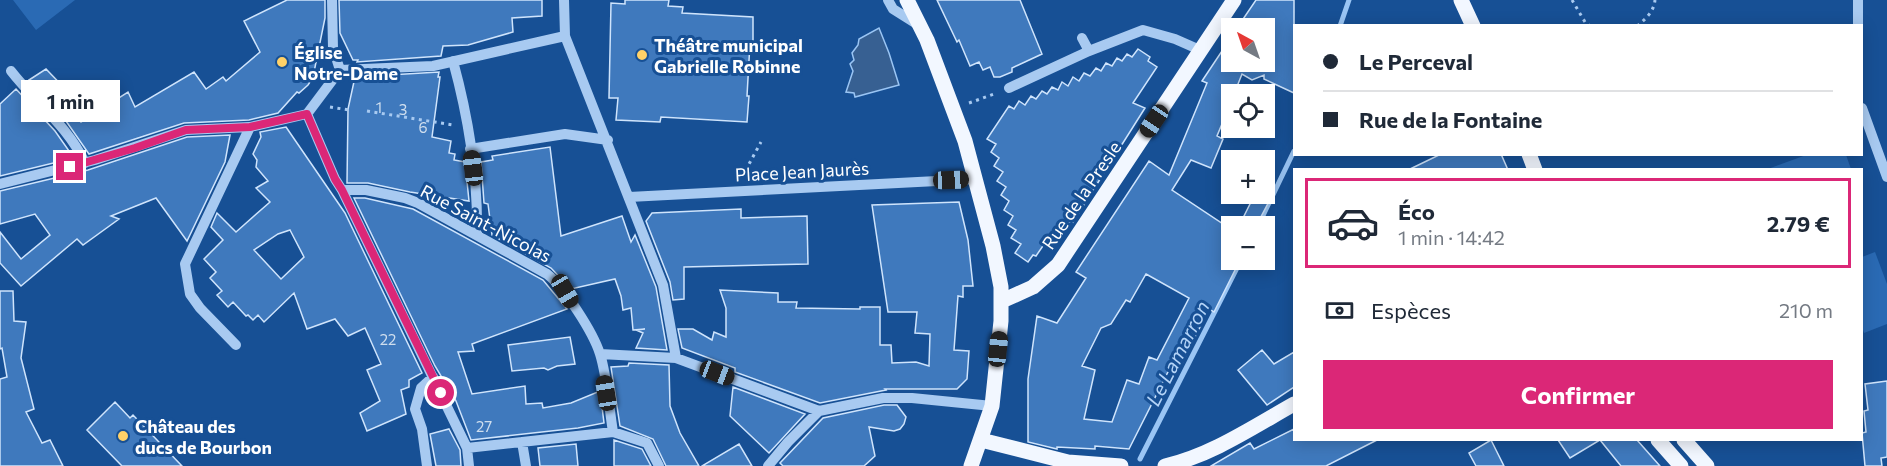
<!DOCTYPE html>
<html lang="fr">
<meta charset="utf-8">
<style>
:root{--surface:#fff;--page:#f6f6f7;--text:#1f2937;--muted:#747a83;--line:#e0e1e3;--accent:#db2777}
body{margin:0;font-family:Commissioner,sans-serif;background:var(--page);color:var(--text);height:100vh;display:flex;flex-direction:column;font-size:22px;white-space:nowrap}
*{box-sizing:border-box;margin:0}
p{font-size:20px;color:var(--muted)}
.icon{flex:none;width:33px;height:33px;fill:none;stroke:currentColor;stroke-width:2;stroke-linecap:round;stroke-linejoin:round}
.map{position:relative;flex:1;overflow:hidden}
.drawer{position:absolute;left:1293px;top:168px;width:570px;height:273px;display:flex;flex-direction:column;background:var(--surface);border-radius:0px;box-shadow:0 3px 15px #0003}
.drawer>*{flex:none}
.hud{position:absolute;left:1293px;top:24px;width:570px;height:132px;border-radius:0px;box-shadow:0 3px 15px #0003;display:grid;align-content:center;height:132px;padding:0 30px;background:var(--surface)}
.needle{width:39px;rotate:320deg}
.fabs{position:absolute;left:1221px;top:18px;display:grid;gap:12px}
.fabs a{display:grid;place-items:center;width:54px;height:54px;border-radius:0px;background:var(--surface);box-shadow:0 3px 15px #0003;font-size:30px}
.end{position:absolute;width:27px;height:27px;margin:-14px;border:8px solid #db2777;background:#fff;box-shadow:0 0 0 3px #fff}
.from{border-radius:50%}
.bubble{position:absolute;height:42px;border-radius:0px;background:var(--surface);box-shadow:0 3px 15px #0003;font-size:20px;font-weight:700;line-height:42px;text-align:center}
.car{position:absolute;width:18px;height:36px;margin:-18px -9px;border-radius:8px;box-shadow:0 0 4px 2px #0007;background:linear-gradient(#222 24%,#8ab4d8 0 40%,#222 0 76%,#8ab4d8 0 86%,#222 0)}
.hud b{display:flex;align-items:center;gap:21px;height:57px;font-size:22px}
.hud b+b{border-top:2px solid var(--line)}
.hud i{width:15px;height:15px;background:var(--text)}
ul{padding:10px 0 0;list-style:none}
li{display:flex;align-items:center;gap:18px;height:90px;margin:0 12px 9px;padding:0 18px;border:3px solid transparent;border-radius:0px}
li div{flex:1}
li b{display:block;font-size:22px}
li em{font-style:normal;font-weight:700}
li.on{border-color:var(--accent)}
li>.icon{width:54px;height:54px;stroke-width:1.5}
.pay{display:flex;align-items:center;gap:15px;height:66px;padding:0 30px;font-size:22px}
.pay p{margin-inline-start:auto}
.primary-button{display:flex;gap:12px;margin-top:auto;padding:12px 30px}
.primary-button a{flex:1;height:69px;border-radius:0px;background:var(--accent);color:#fff;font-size:24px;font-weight:700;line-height:69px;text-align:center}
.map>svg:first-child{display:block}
.green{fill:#2a6ab4}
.water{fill:#376092;stroke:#9ac5f4;stroke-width:1.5}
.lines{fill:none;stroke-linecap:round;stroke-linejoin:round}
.stream{stroke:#9ac5f4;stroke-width:5}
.building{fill:#3f79bd;stroke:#cfe4fc;stroke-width:1.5;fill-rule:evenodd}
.path{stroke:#a8caf1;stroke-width:3;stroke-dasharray:3 4.5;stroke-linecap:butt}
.minor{stroke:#a8caf1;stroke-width:10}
.major{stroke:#f2f7ff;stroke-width:15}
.route{stroke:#db2777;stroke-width:8}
.poi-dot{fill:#ffd168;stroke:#175095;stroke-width:2}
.labels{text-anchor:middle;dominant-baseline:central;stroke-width:6;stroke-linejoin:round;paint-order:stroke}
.number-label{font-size:15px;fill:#cfdeee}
.poi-label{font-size:18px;font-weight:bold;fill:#fff;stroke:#175095;text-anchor:start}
.street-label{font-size:18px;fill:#fff;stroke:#175095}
.water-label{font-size:20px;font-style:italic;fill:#b4d4f8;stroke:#175095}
</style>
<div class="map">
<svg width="1887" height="466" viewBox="0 0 1887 466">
<rect width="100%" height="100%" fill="#175095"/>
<!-- green -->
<path class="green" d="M13 0H75L36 30Z
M1809 154 1846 155 1851 169H1768Z
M1875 252 1887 284V324L1864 333 1862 327V257Z"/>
<!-- water -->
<path class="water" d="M879 28 889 53 899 85 855 97 854 93 846 92 853 71 850 64 854 60 852 53 858 45 859 39Z"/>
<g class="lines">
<!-- stream -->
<path class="stream" d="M1340 26 1349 0
M1258 226 1294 151
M1140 459 1241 260"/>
</g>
<!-- building -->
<path class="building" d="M287 0H325V18L314 72 316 73 308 85 299 93 297 92 278 113 249 120 184 123 89 154 66 121 29 80 46 69 71 95 64 102 81 122 128 92 135 107 194 72 206 89 223 77 226 81 260 52 244 21Z
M339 0H542V16L512 18 513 32 468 45 443 46 441 56 357 62 358 60H353L340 33Z
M625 0H669L668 6 683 7 682 13 753 17V43H750L747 96H749L747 122 661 117 660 122 616 120 618 98H609L611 3 625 4Z
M937 0H1020L1042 54 1012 68V72L1000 77H994L990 67 983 70 979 62 970 66 959 40 957 42Z
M1256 0H1294V93L1264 79V75L1252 80 1242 74 1234 94H1232V100L1217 136 1223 139 1211 168 1191 160 1172 190 1232 230V260H1240L1214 312 1209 309 1179 369 1171 366 1129 449 1095 446V449L1057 447V449L1028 442V379L1037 316 1057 323 1086 278 1076 272 1149 161 1169 175 1207 83 1202 81 1232 36V62H1264V28H1237ZM1146 274 1189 298 1157 360 1149 357 1139 384 1127 380 1112 422 1084 419 1095 370 1082 366 1101 328 1111 324 1126 300 1130 302Z
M1138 49 1150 57 1148 61 1157 67 1133 103 1145 108 1073 222 1071 220 1066 228 1064 226 1053 244 1047 240 1036 256 1033 255 1028 262 1015 253 1021 244 1011 238 1016 230 1008 225 1013 216 1004 210 1009 201 1001 195 1006 187 997 181 1003 172 994 166 999 158 991 152 996 144 987 139 1009 106 1014 109 1019 101 1025 105 1031 96 1036 99 1042 91 1047 94 1052 87 1058 90 1062 82 1068 86 1073 77 1079 81 1084 73 1090 76 1096 68 1101 71 1106 63 1112 66 1117 58 1122 61 1127 54 1132 57Z
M439 72 438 77H440L432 137 451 141 449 153 455 154 454 160 465 162 469 201 410 192 368 183H347L348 109 355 77Z
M16 89 55 131 74 158 0 176V104Z
M286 127 345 213 422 373 409 380V387L401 390 406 414 367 431 360 413 380 401 367 370 381 364 365 328 348 336 335 319 307 329 294 293 264 322 258 315 253 320 248 315 246 316 233 302 228 307 217 295 222 291 210 278 216 272 204 259 223 240 211 227 217 213 236 232 270 202 256 188 268 181 256 167 257 160 253 154 261 137 260 132ZM290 230 304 257 281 279 254 250 278 234Z
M230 135 225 162 187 241 156 198 111 216 119 219 83 245 77 239 21 286 0 263V232L21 259 50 235 35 214 0 224V191L88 170 187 137Z
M550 147 561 236 622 216 631 242 635 235 656 287 667 350 636 348 643 333 636 330 645 329 633 330 631 308 623 310 621 296 615 279 571 289 551 268 492 235 488 204 484 203 481 162 493 160 492 156Z
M1441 154H1501L1508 170H1408Z
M1255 194H1273L1256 226H1239Z
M354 198H365L413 209 543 280 567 309 472 344 474 351 458 352 472 394 525 386 526 404 542 403 543 408 571 403 600 391 604 423 578 428 471 440 456 401 435 366Z
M959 202 968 240 973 286H963V297L958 296 954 350 969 351 967 379 957 389H885L886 390 820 403 735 372V368L682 348 678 329H693L712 340 714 332 726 337V308L720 290 778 293V302H797L796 308 860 309V307H880V345H891L892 363 916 362 929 366 930 334 915 333 917 312H888L872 205Z
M741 209V218L807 216 808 264 684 267V299L673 300 670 282 646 221 652 213Z
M0 291H13L14 321 26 322 21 358 34 409 26 412 42 443 50 440 63 466H0V379L7 377 2 348 0 349Z
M570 337 575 364 557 366 548 370 544 368 512 371 508 345Z
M1262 350 1274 364 1294 352V387L1267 405 1238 370Z
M629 363 669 365 670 406 680 433 699 466H666L653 439 620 426 611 367 628 366Z
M1887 381V457L1881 458 1882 466H1865L1862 433 1866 432 1864 411 1868 410 1865 384Z
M733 387 805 414 769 453 730 416Z
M115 402 130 418 133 415 182 466H122L87 430Z
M884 405H897L906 417 904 424 900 429 894 431 869 427 875 456 864 466H783L780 463 823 418Z
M449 429 460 450 461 466H436L430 434Z
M1294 429V440H1377L1326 466H1211L1250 443 1254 449Z
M614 440 642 449 651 466H614Z
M1491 440 1504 466H1476L1469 453Z
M1558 440H1600L1570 458Z
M1600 440H1637L1660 466H1621Z
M576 444 578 466H540L538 448Z
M739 444 752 466H702Z"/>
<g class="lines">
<!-- path -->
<path class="path" d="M1572 0 1585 22 1590 26
M1637 26C1646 19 1654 11 1655 0
M969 103 997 93
M330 107 349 110
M367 111 453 125
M742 177 761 142"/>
<!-- minor -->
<path class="minor" d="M332 0 333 48 340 70
M564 0 565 36 663 285 676 358
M888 0 893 9 920 26
M1858 0V26
M1082 38 1089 51
M453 61C468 116 478 176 477 234
M340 70 433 66 565 36
M11 71C35 102 68 126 85 163
M1009 88 1089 51 1143 30 1175 39 1200 50
M1862 108 1887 177
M307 114 335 179 342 190 467 448 469 466
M307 114 340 70
M470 149 565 134 608 140
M0 184 95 160 186 130 250 127 307 114
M342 190H366L405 198 418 203 547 274C564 287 593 332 600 354 607 376 609 408 613 432
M629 197 976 179
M236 345 200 308 190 294 185 264 250 127
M600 354 676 358 819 411 883 398H912L992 406
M522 442 526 466
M467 448 613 432 647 443 659 466
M427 466 422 429 415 409 421 388 433 377
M768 466 788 442 819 411"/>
<!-- major -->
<path class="major" d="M907 0 927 40 965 141 993 246 1001 287V321L992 406 971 466
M1461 0 1473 26
M1529 154 1535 170
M1002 301 1033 287 1058 265 1234 0
M981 440 1068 462 1121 466
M1658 440 1681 466
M1684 440 1707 466
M1165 466C1212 455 1253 427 1294 404"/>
</g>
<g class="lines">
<!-- route -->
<path class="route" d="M70 167 135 148 186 130 250 127 307 114 335 179 342 190 441 393"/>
</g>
<!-- markers -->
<g class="poi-dot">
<circle cx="642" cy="55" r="6"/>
<circle cx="282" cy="62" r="6"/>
<circle cx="123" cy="436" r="6"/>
</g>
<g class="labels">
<!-- number labels -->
<g class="number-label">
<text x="379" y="107">1</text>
<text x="403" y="109">3</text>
<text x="423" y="127">6</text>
<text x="388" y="339">22</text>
<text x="484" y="426">27</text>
</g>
<!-- poi labels -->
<g class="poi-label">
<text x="654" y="45">Théâtre municipal<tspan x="654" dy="21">Gabrielle Robinne</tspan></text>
<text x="294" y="52">Église<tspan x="294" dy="21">Notre-Dame</tspan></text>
<text x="135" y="426">Château des<tspan x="135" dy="21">ducs de Bourbon</tspan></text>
</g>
<!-- street labels -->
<g class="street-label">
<text transform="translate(802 171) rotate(-3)">Place Jean Jaurès</text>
<text transform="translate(1081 195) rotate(-56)">Rue de la Presle</text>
<text transform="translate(486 223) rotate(28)">Rue Saint-Nicolas</text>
</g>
<!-- water labels -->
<g class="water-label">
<text transform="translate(1177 353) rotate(-63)">Le Lamarron</text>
</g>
</g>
</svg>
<div class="fabs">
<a><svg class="needle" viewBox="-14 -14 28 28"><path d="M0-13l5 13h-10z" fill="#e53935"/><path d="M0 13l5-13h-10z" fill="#747a83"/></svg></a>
<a><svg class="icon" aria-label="locate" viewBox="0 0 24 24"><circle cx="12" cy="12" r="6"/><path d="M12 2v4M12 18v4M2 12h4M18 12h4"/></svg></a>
<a>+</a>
<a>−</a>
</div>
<i class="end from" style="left:441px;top:393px"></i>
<i class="end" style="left:70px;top:167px"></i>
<div class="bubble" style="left:21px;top:80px;width:99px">1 min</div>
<i class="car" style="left:1154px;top:121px;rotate:214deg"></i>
<i class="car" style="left:473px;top:168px;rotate:353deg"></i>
<i class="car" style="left:951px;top:180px;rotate:88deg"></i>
<i class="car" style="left:565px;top:291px;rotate:150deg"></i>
<i class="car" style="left:998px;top:349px;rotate:6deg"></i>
<i class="car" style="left:717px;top:373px;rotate:111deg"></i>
<i class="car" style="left:606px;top:393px;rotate:351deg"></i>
<div class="hud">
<b><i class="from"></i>Le Perceval</b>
<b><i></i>Rue de la Fontaine</b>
</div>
<section class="drawer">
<ul>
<li class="on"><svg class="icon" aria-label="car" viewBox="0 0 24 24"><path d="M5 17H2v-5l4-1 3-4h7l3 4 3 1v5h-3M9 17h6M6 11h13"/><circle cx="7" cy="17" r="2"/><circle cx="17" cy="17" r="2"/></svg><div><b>Éco</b><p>1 min · 14:42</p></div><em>2.79 €</em></li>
</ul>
<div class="pay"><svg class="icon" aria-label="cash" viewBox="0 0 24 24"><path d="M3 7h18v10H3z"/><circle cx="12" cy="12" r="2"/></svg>Espèces<p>210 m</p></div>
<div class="primary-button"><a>Confirmer</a></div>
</section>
</div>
